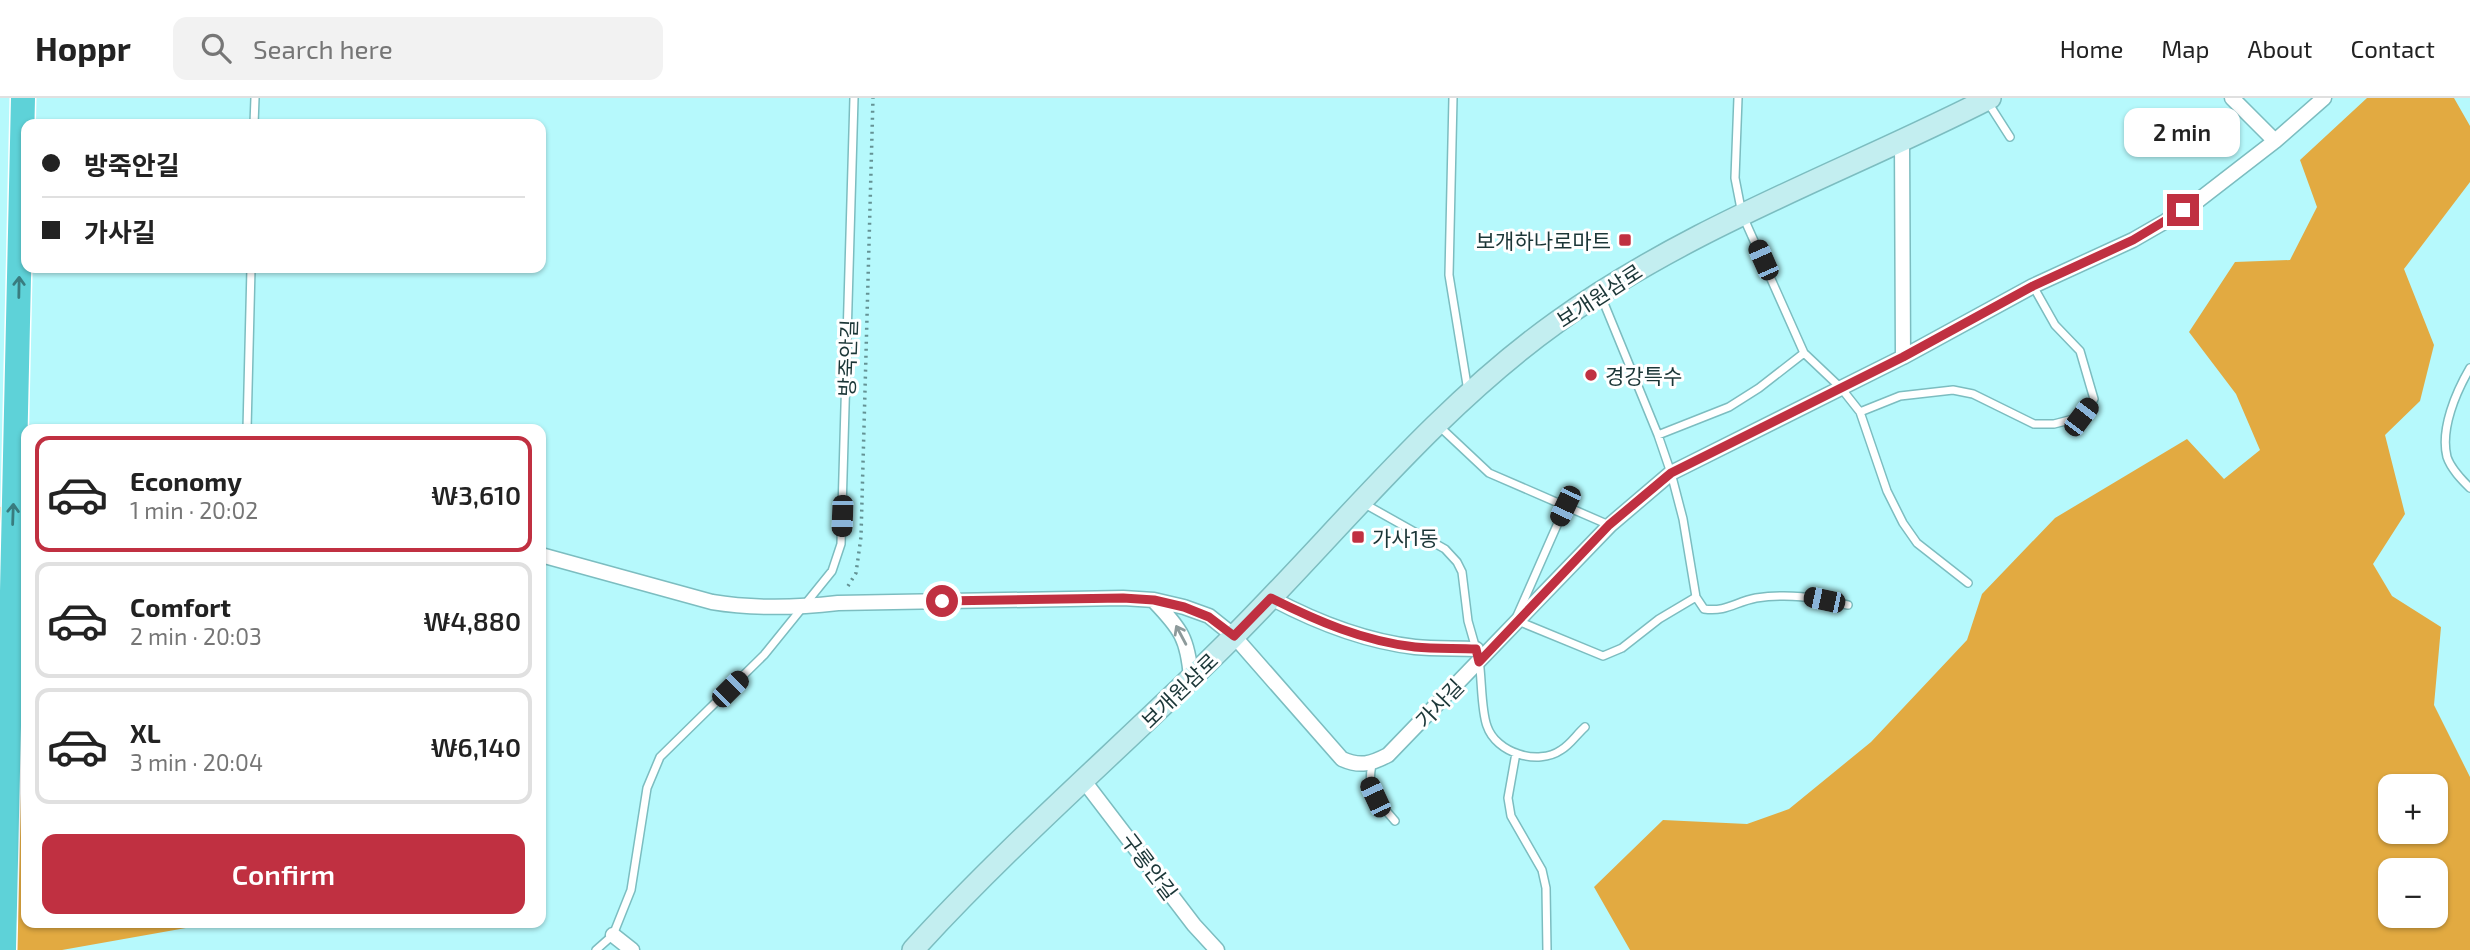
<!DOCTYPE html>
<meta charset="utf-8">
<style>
:root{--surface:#fff;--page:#f2f2f2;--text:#222;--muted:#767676;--line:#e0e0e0;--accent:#c03041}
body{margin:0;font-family:"Exo 2","Noto Sans KR",sans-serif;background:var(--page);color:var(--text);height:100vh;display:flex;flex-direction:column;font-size:26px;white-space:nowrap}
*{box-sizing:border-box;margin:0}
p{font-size:23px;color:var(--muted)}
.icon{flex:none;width:38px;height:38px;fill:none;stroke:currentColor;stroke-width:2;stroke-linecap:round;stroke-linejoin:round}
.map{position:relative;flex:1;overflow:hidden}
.side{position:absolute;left:21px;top:326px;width:525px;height:504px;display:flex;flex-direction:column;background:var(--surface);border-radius:14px;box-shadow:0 2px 5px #0004}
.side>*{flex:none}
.guide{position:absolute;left:21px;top:21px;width:525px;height:154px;border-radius:14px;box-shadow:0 2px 5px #0004;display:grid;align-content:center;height:154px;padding:0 21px;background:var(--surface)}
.buttons{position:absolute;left:2378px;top:676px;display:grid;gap:14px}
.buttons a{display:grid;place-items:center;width:70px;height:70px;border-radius:14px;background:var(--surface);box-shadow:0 2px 5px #0004;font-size:35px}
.end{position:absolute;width:32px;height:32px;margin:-16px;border:9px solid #c03041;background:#fff;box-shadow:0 0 0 4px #fff}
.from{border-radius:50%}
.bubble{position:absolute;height:49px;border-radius:14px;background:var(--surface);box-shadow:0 2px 5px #0004;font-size:23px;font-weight:600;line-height:49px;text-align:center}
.car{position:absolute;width:21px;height:42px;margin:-21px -10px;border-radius:9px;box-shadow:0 0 5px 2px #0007;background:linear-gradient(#222 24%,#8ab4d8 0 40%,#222 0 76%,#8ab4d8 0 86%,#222 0)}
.guide b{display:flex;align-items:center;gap:24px;height:66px;font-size:26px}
.guide b+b{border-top:2px solid var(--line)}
.guide i{width:18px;height:18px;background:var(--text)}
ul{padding:12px 0 0;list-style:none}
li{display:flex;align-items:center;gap:21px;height:116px;margin:0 14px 10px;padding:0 7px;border:4px solid var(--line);border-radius:14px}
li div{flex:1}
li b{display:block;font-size:26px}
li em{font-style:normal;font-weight:600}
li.selected{border-color:var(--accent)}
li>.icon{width:63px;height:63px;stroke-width:1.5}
.primary-button{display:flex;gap:14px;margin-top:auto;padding:14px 21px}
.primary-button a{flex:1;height:80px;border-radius:14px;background:var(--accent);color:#fff;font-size:28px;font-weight:600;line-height:80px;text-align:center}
header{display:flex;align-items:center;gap:42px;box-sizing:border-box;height:98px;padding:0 35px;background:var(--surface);border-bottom:2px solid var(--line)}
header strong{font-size:33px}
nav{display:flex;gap:38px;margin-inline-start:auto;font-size:24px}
.search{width:490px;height:63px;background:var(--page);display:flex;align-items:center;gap:18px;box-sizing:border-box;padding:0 24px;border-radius:14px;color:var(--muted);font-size:26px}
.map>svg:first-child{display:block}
.forest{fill:#e2aa41;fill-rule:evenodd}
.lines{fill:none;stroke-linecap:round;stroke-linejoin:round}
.service-casing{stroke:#7cbdc0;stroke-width:10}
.minor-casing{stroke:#7cbdc0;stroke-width:17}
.secondary-casing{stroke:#7cbdc0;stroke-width:24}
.trunk-casing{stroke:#fff;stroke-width:27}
.path{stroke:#649294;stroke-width:3.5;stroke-dasharray:2 5;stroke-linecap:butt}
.service{stroke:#fff;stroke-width:7}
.minor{stroke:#fff;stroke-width:14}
.secondary{stroke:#c3eef0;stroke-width:21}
.trunk{stroke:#5ed2d8;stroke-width:24}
.oneway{stroke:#397c7f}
.oneway2{stroke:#8d9a9b}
.route{stroke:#c03041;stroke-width:9}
.poi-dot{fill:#c03041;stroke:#fff;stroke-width:2.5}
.labels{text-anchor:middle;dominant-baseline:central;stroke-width:6;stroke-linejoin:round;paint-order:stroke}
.poi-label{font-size:21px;fill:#1b3637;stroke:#fff;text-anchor:start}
.street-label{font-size:21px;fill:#1b3637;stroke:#fff}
</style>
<header>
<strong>Hoppr</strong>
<div class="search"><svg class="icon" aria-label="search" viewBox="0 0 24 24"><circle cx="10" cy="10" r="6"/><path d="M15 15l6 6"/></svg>Search here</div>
<nav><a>Home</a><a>Map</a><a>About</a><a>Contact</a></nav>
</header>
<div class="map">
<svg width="2470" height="852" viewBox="0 0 2470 852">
<rect width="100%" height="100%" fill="#b6f9fc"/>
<!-- forest -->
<path class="forest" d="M2367 0H2454L2470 28V84L2404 171 2434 247 2420 303 2385 337 2405 416 2373 466 2392 498 2441 529 2434 607 2470 679V852H1630L1594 789 1663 722 1747 726 1789 711 1871 644 1967 542 1982 496 2055 420 2187 341 2224 381 2260 352 2236 296 2189 234 2235 164 2290 162 2317 109 2300 62ZM2390 688H2436V733H2390ZM2390 772H2436V817H2390Z
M26 404V824L214 825 62 852H0V409Z"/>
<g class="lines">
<!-- service casing -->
<g class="service-casing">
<path id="service" d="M1453 0 1449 177 1468 293
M1738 0 1735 80 1742 116 1804 255 1841 290 1860 314 1887 393 1903 425 1917 445 1968 485
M1987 3 2010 39
M254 26 255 0
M1601 198 1658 337 1671 375 1683 421 1696 499 1704 511C1727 514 1735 504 1756 500 1792 495 1814 500 1848 507
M2470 270C2456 294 2440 331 2447 359 2451 371 2462 382 2470 390
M1860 314 1900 298 1953 292 1973 296 2034 326H2054L2081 319 2094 301 2080 253 2055 227 2033 188
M1440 329 1489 375 1609 427
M247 331 251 170
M1658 337 1729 309 1759 290 1804 255
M1363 405 1445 451 1457 464 1462 474 1468 523 1476 551
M1517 518 1565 409
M1518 523 1603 558 1622 550 1659 521 1696 499
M1479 562C1482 581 1481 612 1487 628 1496 655 1538 668 1561 652 1570 647 1577 636 1585 629
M1516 655 1508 700 1511 718 1542 772 1546 790 1547 852
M1372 666C1366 697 1376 700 1395 723
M596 852 613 837 631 792 647 690 660 659 764 557 832 473 841 446 854 0"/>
</g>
<!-- minor casing -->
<g class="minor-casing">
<path id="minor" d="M2232 0 2275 43
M1902 42 1903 259
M541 457 712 504C754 511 795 510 838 505L1123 500 1154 502 1184 509 1209 518 1234 538 1342 661C1360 669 1371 666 1388 657L1610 427 1671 375 1903 259 2033 188 2133 142 2166 123 2200 101 2275 43 2324 0
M1271 500C1316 524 1364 543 1415 549 1435 551 1456 550 1476 551
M1154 503C1181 531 1188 541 1191 580
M1084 683 1194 827 1217 852
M613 837 632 852"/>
</g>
<!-- secondary casing -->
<g class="secondary-casing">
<path id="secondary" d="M913 852C1013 742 1127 645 1232 540 1338 434 1434 312 1557 224 1690 128 1845 74 1990 0"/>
</g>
<!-- trunk casing -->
<g class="trunk-casing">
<path id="trunk" d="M4 852 23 0"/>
</g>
<!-- path -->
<path class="path" d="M848 488 856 475 861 439 873 0"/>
<!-- service -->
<use href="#service" class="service"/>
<!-- minor -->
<use href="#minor" class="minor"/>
<!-- secondary -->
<use href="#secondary" class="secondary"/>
<!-- trunk -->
<use href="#trunk" class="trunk"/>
</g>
<!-- one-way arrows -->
<defs><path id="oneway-shaft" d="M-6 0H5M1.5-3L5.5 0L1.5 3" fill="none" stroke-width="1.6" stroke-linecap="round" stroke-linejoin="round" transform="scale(1.75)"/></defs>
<g class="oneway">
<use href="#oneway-shaft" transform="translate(19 189) rotate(-89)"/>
<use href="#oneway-shaft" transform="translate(13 416) rotate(-88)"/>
</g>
<use class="oneway2" href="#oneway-shaft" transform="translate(1181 537) rotate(-118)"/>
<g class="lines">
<!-- route -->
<path class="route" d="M942 503 1123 500 1154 502 1184 509 1209 519 1234 538 1271 500C1317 523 1363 543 1415 549 1435 551 1456 550 1476 551L1479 564 1609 427 1671 375 1903 259 2033 188 2133 142 2183 112"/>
</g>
<!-- markers -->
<g class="poi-dot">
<rect x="1618" y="135" width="14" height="14" rx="3.5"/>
<circle cx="1591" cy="277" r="7"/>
<rect x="1351" y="432" width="14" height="14" rx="3.5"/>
</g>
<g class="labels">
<!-- poi labels -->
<g class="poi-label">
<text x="1611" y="142" text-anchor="end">보개하나로마트</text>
<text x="1605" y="277">경강특수</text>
<text x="1372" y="439">가사1동</text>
</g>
<!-- street labels -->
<g class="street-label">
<text transform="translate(1599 197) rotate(-33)">보개원삼로</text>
<text transform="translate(847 260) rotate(-88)">방죽안길</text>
<text transform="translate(1179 592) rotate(-44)">보개원삼로</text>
<text transform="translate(1439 605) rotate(-46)">가사길</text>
<text transform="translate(1150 768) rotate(53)">구롱안길</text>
</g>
</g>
</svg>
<div class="buttons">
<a>+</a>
<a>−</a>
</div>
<i class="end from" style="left:942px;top:503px"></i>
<i class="end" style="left:2183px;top:112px"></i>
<div class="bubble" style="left:2124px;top:10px;width:116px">2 min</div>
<i class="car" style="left:1763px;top:162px;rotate:336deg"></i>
<i class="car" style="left:2081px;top:319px;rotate:37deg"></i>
<i class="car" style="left:1565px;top:408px;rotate:205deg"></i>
<i class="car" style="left:842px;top:418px;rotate:182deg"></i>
<i class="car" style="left:1824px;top:502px;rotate:282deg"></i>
<i class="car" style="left:730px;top:591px;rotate:45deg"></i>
<i class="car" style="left:1375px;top:699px;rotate:335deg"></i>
<div class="guide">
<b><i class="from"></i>방죽안길</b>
<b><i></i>가사길</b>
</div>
<section class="side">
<ul>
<li class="selected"><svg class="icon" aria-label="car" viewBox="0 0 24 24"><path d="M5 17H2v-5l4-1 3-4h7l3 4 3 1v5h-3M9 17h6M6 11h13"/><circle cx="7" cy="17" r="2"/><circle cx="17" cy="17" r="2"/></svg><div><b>Economy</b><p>1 min · 20:02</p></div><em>₩3,610</em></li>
<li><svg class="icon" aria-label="car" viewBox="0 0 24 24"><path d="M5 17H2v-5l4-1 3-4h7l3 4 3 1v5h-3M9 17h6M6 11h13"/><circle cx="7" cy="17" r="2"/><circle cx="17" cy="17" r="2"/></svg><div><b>Comfort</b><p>2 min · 20:03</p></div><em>₩4,880</em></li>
<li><svg class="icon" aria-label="car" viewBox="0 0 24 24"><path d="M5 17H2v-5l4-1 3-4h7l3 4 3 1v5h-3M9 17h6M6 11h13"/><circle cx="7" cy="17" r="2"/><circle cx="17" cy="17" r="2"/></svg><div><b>XL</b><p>3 min · 20:04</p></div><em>₩6,140</em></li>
</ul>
<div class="primary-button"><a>Confirm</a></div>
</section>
</div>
